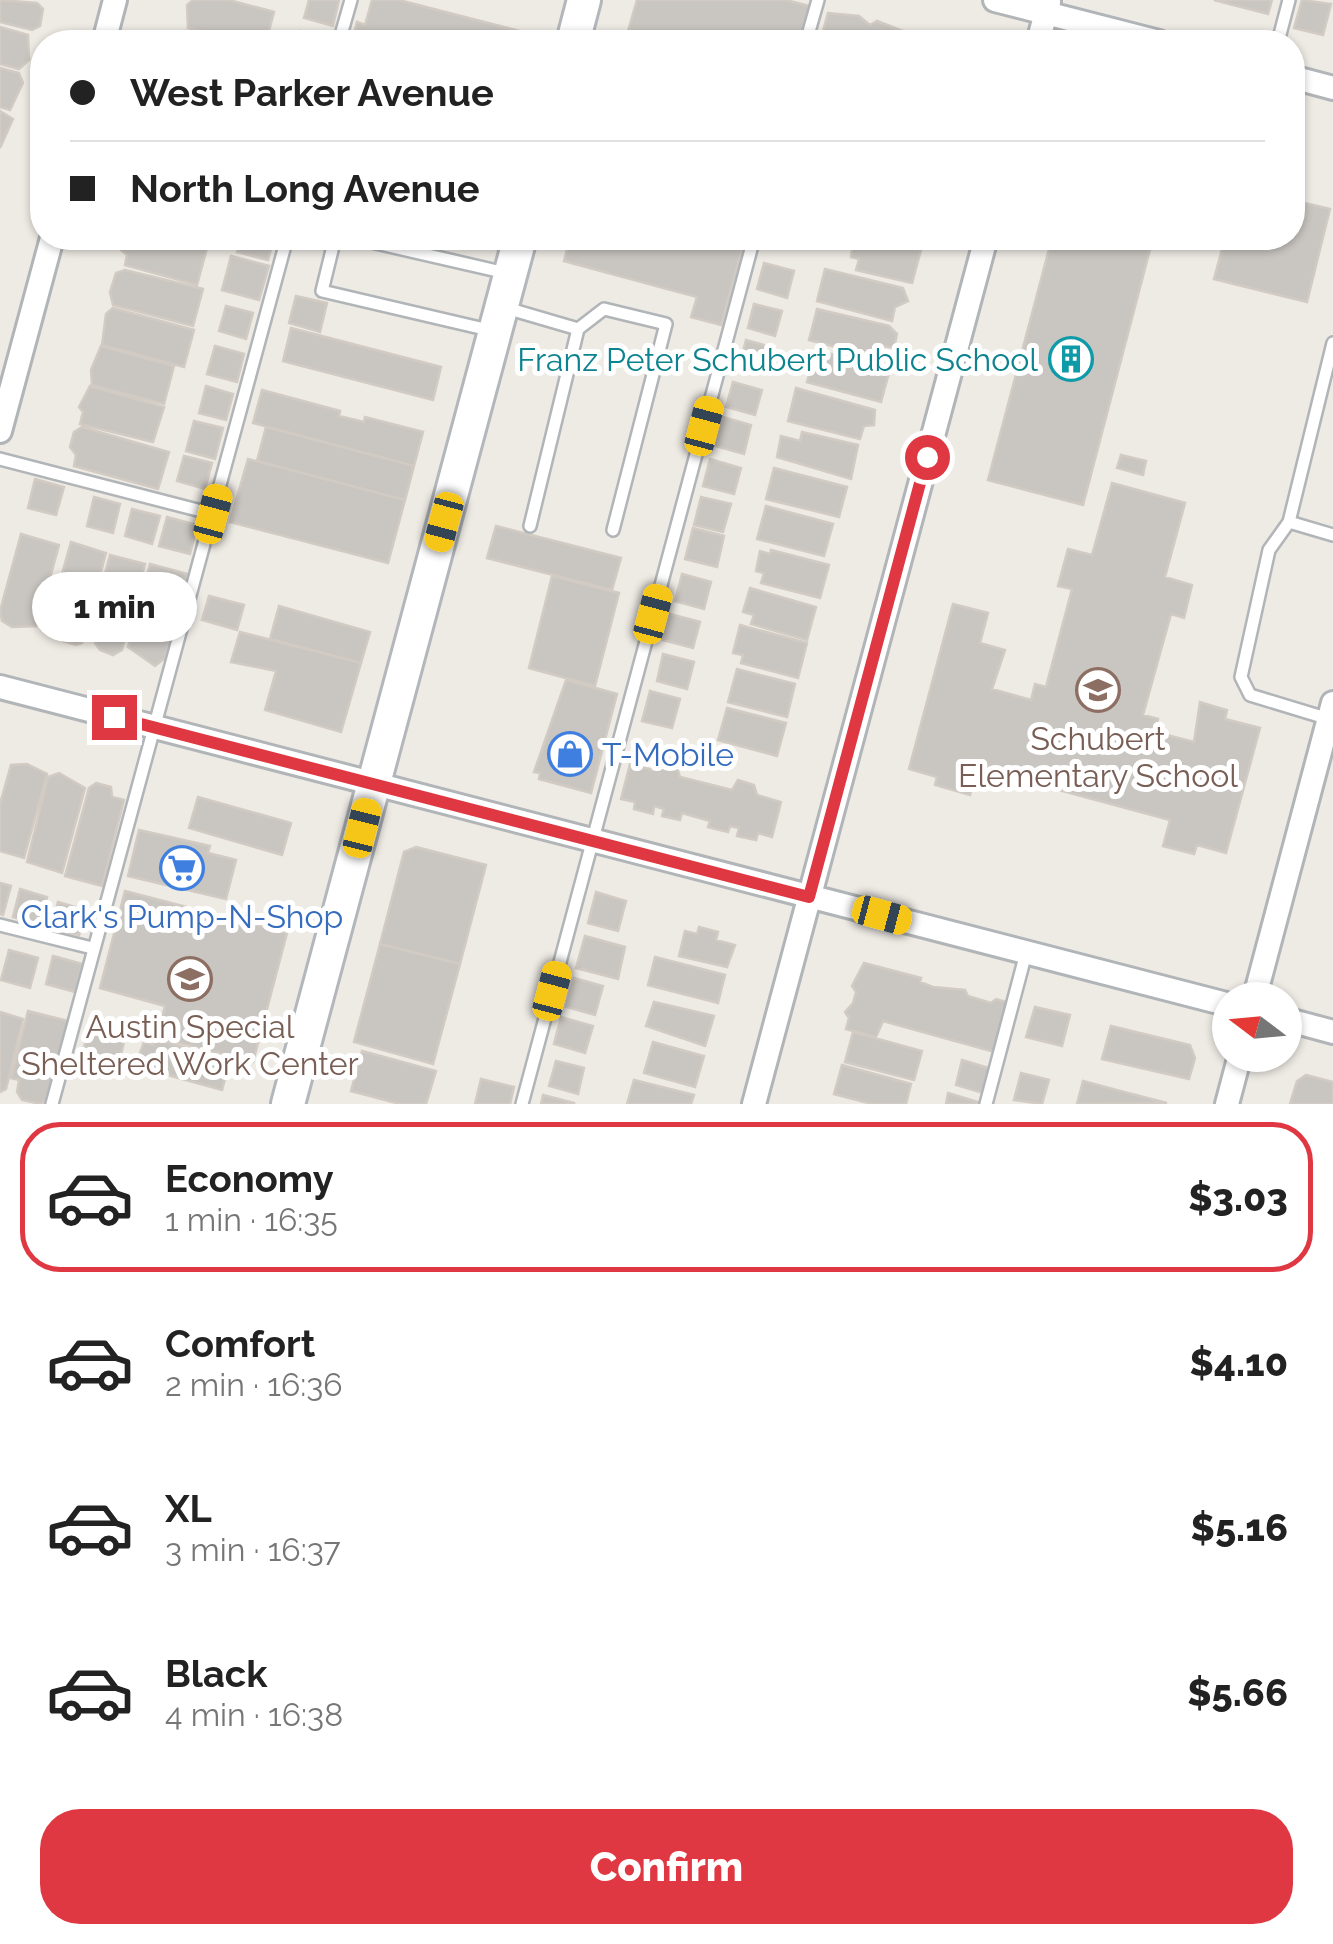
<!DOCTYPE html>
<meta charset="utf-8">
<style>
:root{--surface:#fff;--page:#f6f6f6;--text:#222;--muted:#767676;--line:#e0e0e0;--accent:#e03842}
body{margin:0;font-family:Raleway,sans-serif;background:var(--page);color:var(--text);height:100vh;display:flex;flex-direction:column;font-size:38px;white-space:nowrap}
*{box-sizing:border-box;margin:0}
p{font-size:32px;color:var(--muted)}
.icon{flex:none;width:55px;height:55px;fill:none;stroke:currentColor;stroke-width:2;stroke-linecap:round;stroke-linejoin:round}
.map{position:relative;height:1104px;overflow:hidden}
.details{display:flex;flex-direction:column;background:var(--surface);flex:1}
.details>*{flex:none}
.hud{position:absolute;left:30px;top:30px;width:1275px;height:220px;border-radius:40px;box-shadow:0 2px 8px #0004;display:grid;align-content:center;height:220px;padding:0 40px;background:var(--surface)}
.needle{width:65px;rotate:286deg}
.controls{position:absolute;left:1212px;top:982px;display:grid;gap:20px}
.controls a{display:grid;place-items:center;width:90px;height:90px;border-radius:50%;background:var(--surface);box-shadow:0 2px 8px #0004;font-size:50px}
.end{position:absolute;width:45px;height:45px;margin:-22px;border:12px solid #e03842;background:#fff;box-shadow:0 0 0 5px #fff}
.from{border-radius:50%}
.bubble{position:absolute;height:70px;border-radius:35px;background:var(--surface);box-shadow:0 2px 8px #0004;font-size:32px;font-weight:800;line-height:70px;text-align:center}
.car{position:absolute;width:30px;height:60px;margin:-30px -15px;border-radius:12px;box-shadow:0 0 8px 2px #0007;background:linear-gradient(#f5c518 24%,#345 0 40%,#f5c518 0 76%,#345 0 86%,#f5c518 0)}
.hud b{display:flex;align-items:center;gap:35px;height:95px;font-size:38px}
.hud b+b{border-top:2px solid var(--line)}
.hud i{width:25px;height:25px;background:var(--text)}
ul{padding:18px 0 0;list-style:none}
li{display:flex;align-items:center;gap:30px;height:150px;margin:0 20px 15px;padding:0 20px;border:5px solid transparent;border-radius:40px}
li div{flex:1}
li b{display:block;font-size:38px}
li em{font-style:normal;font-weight:800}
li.selected{border-color:var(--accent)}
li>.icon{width:90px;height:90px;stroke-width:1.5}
.cta{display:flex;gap:20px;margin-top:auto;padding:20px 40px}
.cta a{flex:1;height:115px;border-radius:40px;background:var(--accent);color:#fff;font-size:40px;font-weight:800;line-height:115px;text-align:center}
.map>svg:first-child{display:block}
.building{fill:#c9c5c1;stroke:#d2cbc3;stroke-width:2.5}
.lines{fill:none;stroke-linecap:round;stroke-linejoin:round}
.lane-casing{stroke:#b1b5b8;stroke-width:16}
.street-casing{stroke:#b1b5b8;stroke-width:28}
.secondary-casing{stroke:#b3b7bb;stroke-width:38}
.lane{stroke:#fff;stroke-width:11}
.street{stroke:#fff;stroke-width:22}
.secondary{stroke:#fff;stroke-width:32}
.route{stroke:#e03842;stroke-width:12}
.labels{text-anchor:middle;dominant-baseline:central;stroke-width:10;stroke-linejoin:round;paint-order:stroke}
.culture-label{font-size:32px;fill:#0d838f;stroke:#fff;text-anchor:end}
.education-label{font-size:32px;fill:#785e54;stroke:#fff}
.shop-label{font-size:32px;fill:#366cbe;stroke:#fff;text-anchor:start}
</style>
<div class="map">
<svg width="1333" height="1104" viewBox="0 0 1333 1104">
<rect width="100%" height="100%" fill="#eeeae4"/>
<!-- building -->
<path class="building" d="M0 0 37 3 43 9 40 26 32 30 0 22Z
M193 0H229L274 12 266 42H245L188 28 187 5Z
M309 0H339L333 26 304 18Z
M372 0H399L531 34 529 42H352L357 22 365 25Z
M637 0H786L809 6 799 42H672L628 31Z
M1214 0H1272L1268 14Z
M1302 0 1331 4 1323 35 1294 28Z
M828 13 859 16 870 25 877 21 918 37 925 33 935 36 938 42H820Z
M0 27 28 35 29 60 19 69 0 64Z
M186 31 232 42H181Z
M300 31 327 38 326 42H297Z
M628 31 672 42H625Z
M0 68 19 73 23 83 10 110 0 107Z
M0 111 13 119 0 148Z
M1292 200 1330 209 1307 302 1214 279 1225 238H1292Z
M125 238H164L207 248 197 285 125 265 127 255 121 250Z
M241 238H274L268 260 237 252Z
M570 238H745L721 325 691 317 697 297 564 261Z
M770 238H805L802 249Z
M854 238H875L921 250 912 283 856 270 859 259 851 257Z
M1052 238H1153L1083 505 988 480Z
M231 256 269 266 259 300 222 290Z
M764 263 794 271 787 298 757 289Z
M825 269 903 288 908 301 895 307 892 321 817 301Z
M125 270 203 289 193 326 113 305 110 292 116 273Z
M296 296 327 303 320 332 289 323Z
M754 304 782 311 775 336 748 328Z
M226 306 253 313 246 339 219 331Z
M113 308 194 330 184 367 102 345 106 314Z
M817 309 889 326 897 334 894 348 883 346 879 358 809 340Z
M291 328 441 367 433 400 283 361Z
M746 340 774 348 767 374 739 367Z
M101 346 174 366 164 404 92 385 91 370Z
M215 346 244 354 237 382 207 374Z
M816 350 890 369 881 402 807 382Z
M733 382 762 390 755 415 726 407Z
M90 386 164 407 153 442 80 424 83 412 79 407Z
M206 386 233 394 226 420 199 413Z
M796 388 875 410 874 425 864 426 860 439 788 421Z
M262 390 340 411 339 416 364 422 365 417 423 432 414 466 253 423Z
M723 417 751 425 744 454 715 446Z
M194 421 223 428 215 459 186 451Z
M82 427 169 452 158 489 74 466 76 455 70 447 74 432Z
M266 427 414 466 405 500 257 461Z
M802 432 858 445 851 479 777 457 781 436 800 441Z
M1121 455 1146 461 1143 475 1117 468Z
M184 456 212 463 205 489 177 481Z
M248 459 405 500 388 563 230 522Z
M710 459 741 468 734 494 703 486Z
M774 468 847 487 839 517 766 499Z
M35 479 64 487 56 515 28 508Z
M1112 483 1185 503 1165 577 1192 585 1184 618 1171 614 1143 715 1158 719 1155 732 1194 742 1200 702 1227 710 1225 719 1260 728 1226 853 1197 845 1194 854 1163 846 1170 820 977 768 970 795 935 785 937 777 909 769 953 604 988 613 980 643 1005 650 992 689 1031 700 1035 684 1046 687 1072 589 1058 586 1068 549 1092 555Z
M94 497 120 504 113 533 87 526Z
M701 497 731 504 723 532 694 525Z
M766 506 833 524 824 556 757 539Z
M132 509 160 516 152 544 125 536Z
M167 517 197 525 190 554 159 546Z
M496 526 621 558 612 590 487 558Z
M693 528 724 536 717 567 685 559Z
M21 534 59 545 37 626 12 627 2 621 0 611Z
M71 542 106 553 82 643 76 645 63 641 59 631 47 627Z
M771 550 829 565 820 598 761 583 764 573 756 571 760 551 770 554Z
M110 555 145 564 122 650 113 655 100 650 95 643 98 631 90 628Z
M150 564 187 574 165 658 155 666 128 647Z
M682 574 711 582 704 609 675 601Z
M552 576 619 593 595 686 529 668Z
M750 588 816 607 807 640 751 624 754 615 743 612Z
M209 596 244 605 237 630 202 620Z
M279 606 370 632 361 663 270 639Z
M670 614 700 622 693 648 663 640Z
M740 625 807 643 798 678 741 663 743 655 733 653Z
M240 632 361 663 341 732 265 710 276 671 231 662Z
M663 654 694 662 687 689 657 681Z
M737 669 795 684 787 717 728 702Z
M566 680 617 694 591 793 539 779 540 773 534 772Z
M650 691 680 699 672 728 642 721Z
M727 708 786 723 777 756 718 740Z
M661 761 676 764 680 777 732 790 738 780 754 785 757 795 781 802 772 837 758 833 756 840 737 836 739 828 730 826 728 832 708 827 710 821 682 813 680 820 662 816 664 809 654 806 653 814 634 809 635 802 621 799 630 764 653 770Z
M27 764 47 774 24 858 0 851V804L11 765Z
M59 773 85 788 62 873 27 862 48 777Z
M96 783 111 787 112 797 124 800 102 886 65 876 89 788Z
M198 797 291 823 282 855 189 828Z
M139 830 210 846 208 853 236 860 226 899 128 876Z
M416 847 486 865 460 964 380 944 404 852Z
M0 883 11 886 3 915 0 914Z
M20 889 47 897 40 924 13 917Z
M125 891 287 933 253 1062 157 1037 165 1006 100 988Z
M596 892 626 901 618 931 588 923Z
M58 902 86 910 79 935 51 928Z
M699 927 718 932 716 940 735 945 727 967 679 956 685 931 697 934Z
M585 936 625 947 618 979 576 968Z
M380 944 460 964 433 1064 354 1042Z
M9 950 38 958 30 988 1 980Z
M53 956 82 964 75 992 46 984Z
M655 957 725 975 718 1003 648 985Z
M864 963 921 978 920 982 933 987 965 990 968 996 991 1003 996 999 1007 1002 1010 1006 998 1053 883 1021 876 1037 846 1029 849 1018 845 1012 853 1003 856 992 852 986Z
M574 978 603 986 595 1015 566 1007Z
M654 1002 714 1016 705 1046 646 1026Z
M1035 1007 1070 1015 1062 1046 1026 1037Z
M28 1011 68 1021 47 1099 41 1104 22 1100 17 1092 19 1080 11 1078Z
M0 1012 23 1019 6 1089 0 1092Z
M561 1017 593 1026 585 1053 554 1044Z
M90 1022 127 1031 119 1062 83 1052Z
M1111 1026 1190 1045 1195 1058 1189 1079 1102 1059Z
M853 1032 922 1051 914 1080 845 1062Z
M155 1039 230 1060 222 1090 146 1069 147 1064 137 1061 144 1042 153 1045Z
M653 1042 704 1056 695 1087 644 1073Z
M362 1051 436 1071 426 1104H400L351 1091Z
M962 1060 989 1068 983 1093 956 1085Z
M556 1061 584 1068 578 1094 549 1086Z
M842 1065 911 1084 906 1104H872L834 1094Z
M1021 1073 1049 1080 1042 1104 1014 1100Z
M1306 1075 1333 1082V1104H1290L1297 1081Z
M481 1079 514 1087 510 1104H475Z
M634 1080 694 1095 691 1104H627Z
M1083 1081 1124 1092 1167 1103 1077 1104Z
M948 1093 978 1102 977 1104H946Z
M543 1095 574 1103V1104H541Z"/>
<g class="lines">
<!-- lane casing -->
<g class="lane-casing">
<path id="lane" d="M339 42 351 0
M806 42 818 0
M1278 42 1289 0
M335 238 322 291 493 331
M354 238 506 273
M506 308 578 329 530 526
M578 329 604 309 666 324 613 530
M0 459 213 514
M1289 522 1333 535
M1329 719 1250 695 1241 677 1269 550 1289 522 1333 343
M0 925 92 948
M52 1104 287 238
M522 1104 754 238
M986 1104 1026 953"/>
</g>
<!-- street casing -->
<g class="street-casing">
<path id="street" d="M995 0 1159 42
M104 42 115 0
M1038 42 1049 2
M1292 77 1333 88
M0 431 52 238
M0 687 1230 1005
M1254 1000 1333 703
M1285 1019 1333 1032
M754 1104 986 238
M1227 1104 1240 1055"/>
</g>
<!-- secondary casing -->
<g class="secondary-casing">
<path id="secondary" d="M573 42 584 0
M288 1104 520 238"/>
</g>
<!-- lane -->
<use href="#lane" class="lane"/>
<!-- street -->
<use href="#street" class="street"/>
<!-- secondary -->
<use href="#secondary" class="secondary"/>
</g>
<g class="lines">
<!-- route -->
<path class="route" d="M114 717 809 897 927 457"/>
</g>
<!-- icons -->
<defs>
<g id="building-ring" transform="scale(2.25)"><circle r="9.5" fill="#fff" stroke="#0f9aa8" stroke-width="1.5"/><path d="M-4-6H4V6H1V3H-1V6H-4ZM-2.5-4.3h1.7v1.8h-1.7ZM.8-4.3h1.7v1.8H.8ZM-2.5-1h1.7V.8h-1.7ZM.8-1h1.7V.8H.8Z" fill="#0f9aa8"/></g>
<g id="school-ring" transform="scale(2.25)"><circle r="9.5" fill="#fff" stroke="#8d6e63" stroke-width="1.5"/><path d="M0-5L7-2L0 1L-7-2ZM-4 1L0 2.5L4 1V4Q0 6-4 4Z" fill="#8d6e63"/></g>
<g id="shop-ring" transform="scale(2.25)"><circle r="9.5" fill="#fff" stroke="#3f7fe0" stroke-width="1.5"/><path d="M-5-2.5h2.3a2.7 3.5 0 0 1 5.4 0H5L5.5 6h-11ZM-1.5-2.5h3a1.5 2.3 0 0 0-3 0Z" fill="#3f7fe0"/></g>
<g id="supermarket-ring" transform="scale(2.25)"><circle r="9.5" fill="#fff" stroke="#3f7fe0" stroke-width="1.5"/><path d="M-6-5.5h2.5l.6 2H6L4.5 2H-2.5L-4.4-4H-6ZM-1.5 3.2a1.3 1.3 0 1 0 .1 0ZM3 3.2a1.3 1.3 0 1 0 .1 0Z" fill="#3f7fe0"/></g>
</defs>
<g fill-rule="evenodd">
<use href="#building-ring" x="1071" y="359"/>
<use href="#school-ring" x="1098" y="690"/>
<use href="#shop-ring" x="570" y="754"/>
<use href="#supermarket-ring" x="182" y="868"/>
<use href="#school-ring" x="190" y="979"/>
</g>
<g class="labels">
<!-- culture labels -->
<g class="culture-label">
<text x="1038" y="359">Franz Peter Schubert Public School</text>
</g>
<!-- education labels -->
<g class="education-label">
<text x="1098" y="738">Schubert<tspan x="1098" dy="37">Elementary School</tspan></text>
<text x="190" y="1026">Austin Special<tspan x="190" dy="37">Sheltered Work Center</tspan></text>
</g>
<!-- shop labels -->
<g class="shop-label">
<text x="602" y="754">T-Mobile</text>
<text x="182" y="916" text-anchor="middle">Clark's Pump-N-Shop</text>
</g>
</g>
</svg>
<div class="controls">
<a><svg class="needle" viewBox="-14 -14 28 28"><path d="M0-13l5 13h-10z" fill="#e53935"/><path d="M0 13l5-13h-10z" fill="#767676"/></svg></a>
</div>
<i class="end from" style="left:927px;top:457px"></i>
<i class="end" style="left:114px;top:717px"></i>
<div class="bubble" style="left:32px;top:572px;width:165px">1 min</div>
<i class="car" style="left:704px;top:426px;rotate:15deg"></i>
<i class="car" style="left:213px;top:514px;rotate:15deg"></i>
<i class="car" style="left:444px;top:522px;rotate:195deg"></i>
<i class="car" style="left:653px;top:614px;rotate:15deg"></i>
<i class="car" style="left:362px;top:828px;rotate:14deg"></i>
<i class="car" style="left:882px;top:915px;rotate:105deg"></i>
<i class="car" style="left:552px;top:991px;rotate:15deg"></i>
<div class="hud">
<b><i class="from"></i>West Parker Avenue</b>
<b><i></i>North Long Avenue</b>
</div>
</div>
<section class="details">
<ul>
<li class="selected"><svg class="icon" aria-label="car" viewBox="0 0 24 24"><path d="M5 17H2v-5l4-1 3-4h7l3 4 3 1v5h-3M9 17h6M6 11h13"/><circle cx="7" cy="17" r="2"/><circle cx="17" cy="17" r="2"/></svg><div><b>Economy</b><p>1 min · 16:35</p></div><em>$3.03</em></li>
<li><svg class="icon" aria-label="car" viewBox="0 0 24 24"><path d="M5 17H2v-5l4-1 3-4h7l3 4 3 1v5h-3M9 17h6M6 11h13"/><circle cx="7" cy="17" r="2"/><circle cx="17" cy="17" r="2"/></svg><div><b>Comfort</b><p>2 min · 16:36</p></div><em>$4.10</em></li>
<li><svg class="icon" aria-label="car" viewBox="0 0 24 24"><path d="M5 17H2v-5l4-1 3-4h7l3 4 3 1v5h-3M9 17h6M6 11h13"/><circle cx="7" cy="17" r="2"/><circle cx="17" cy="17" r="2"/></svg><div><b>XL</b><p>3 min · 16:37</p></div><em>$5.16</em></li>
<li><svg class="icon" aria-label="car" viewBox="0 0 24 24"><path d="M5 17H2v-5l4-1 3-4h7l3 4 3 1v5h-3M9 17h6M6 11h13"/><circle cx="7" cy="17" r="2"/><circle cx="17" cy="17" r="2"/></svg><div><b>Black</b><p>4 min · 16:38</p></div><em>$5.66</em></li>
</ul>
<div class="cta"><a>Confirm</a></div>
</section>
